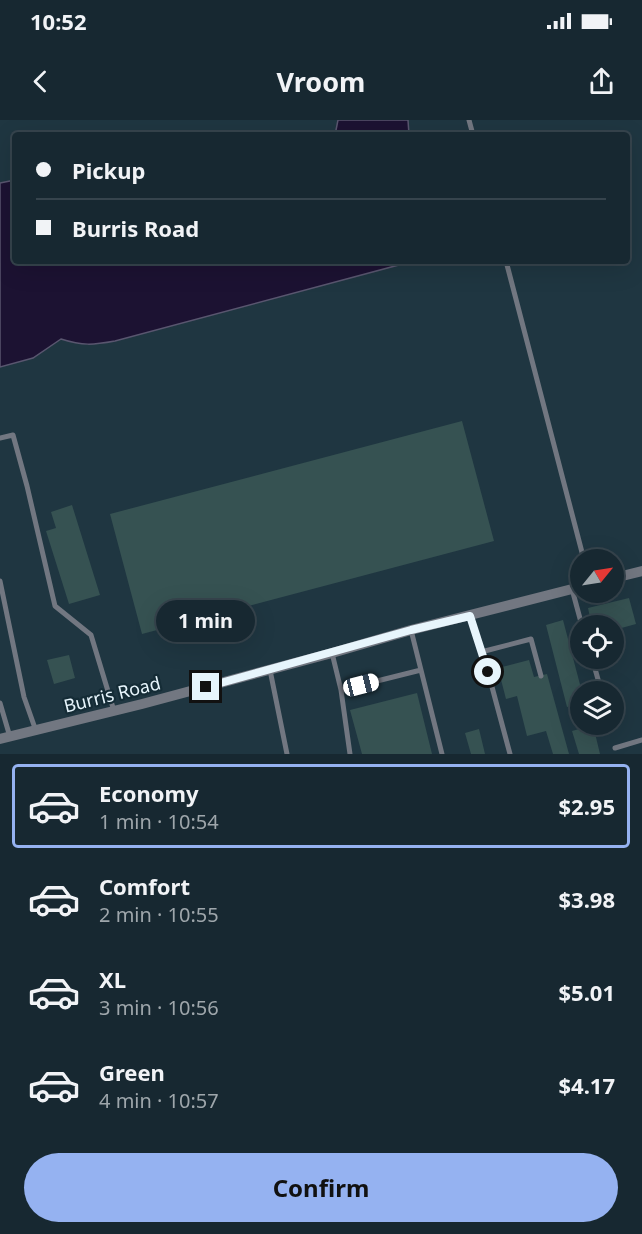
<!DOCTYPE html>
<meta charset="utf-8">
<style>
:root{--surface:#172831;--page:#203039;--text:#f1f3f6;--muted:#9ea6ab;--line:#36444d;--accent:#95b2f1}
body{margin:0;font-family:"Noto Sans",sans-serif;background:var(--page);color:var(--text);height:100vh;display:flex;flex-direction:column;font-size:22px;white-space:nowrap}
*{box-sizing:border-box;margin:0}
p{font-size:20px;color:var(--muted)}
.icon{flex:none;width:33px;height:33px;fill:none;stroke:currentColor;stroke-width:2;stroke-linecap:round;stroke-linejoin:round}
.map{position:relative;height:634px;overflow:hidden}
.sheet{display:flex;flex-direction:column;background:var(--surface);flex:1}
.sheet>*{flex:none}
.top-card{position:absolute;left:12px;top:12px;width:618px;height:132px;border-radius:6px;box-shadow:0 6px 24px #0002,0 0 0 2px var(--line);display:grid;align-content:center;height:132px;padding:0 24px;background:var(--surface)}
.needle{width:39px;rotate:60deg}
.controls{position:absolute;left:570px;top:429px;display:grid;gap:12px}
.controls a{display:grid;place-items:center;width:54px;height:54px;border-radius:50%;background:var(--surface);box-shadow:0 6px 24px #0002,0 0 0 2px var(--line);font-size:30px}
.end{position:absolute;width:27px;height:27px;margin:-14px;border:8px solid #e7f5fc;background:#111;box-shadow:0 0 0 3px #111}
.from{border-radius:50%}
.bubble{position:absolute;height:42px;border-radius:21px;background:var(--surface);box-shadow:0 6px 24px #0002,0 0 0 2px var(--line);font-size:20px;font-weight:700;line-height:42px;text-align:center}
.car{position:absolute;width:18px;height:36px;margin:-18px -9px;border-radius:8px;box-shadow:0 0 4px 2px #0007;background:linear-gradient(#fff 24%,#345 0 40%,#fff 0 76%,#345 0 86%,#fff 0)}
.top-card b{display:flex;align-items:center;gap:21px;height:57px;font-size:22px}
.top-card b+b{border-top:2px solid var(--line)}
.top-card i{width:15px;height:15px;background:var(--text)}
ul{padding:10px 0 0;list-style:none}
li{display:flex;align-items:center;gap:18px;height:84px;margin:0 12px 9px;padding:0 12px;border:3px solid transparent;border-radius:6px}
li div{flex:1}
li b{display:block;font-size:22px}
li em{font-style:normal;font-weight:700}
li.current{border-color:var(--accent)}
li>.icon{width:54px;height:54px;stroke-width:1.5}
.button{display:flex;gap:12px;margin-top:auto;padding:12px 24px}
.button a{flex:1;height:69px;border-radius:36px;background:var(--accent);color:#111;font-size:24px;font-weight:700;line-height:69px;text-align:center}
.status{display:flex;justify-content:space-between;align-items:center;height:42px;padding:0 30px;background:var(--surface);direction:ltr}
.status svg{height:16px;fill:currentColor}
header{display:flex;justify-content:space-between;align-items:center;height:78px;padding:0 24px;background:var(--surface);font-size:27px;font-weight:700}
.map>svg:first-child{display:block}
.water{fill:#1c1232;stroke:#59566f;stroke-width:1.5}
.building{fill:#365252}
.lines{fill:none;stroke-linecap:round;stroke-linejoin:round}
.service{stroke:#727781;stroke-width:5}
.minor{stroke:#727781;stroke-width:10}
.route{stroke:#e7f5fc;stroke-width:8}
.labels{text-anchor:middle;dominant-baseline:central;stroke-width:4.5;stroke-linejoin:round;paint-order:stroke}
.street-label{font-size:18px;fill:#e7f5fc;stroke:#152c36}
</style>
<div class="status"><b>10:52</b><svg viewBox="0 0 49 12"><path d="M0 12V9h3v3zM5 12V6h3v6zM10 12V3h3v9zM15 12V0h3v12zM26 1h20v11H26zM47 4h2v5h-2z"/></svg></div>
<header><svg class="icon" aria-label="back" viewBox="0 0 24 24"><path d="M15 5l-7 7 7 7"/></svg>Vroom<svg class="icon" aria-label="share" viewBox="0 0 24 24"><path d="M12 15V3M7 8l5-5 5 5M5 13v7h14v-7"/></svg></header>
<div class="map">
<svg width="642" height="634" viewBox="0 0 642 634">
<rect width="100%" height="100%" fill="#1f3641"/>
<!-- water -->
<path class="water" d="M338 0H408L409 15H335Z
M15 60V141H407L406 143 115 221C93 225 83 226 61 219L33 238 0 247V63Z"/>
<!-- building -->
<path class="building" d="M462 301 494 421 142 514 110 394Z
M72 385 100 475 69 484 46 411 56 408 51 392Z
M629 478 636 504 614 510V506H592L588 488Z
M563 500 582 572H580V584L567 587 546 505Z
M69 535 75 558 54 564 47 540Z
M529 540 534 557 547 554 569 634H553L546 611 527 616 517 576 506 579 498 548Z
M417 573 432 634H362L350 590Z
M593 605 600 634H579L572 611Z
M479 609 485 634H471L465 613Z"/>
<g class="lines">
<!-- service -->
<path class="service" d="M469 0 473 15
M506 141 584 440
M0 318 13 315 27 366 55 486 91 515 114 591
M0 461 24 577 36 611
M572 469 582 506
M470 496 488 552 510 634
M481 532 531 519 541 556
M332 533 341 570 421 550 411 510
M592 538 601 570
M270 550 287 634
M421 550 442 634
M341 570 350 634
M0 583 10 617
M615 628 642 620"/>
<!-- minor -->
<path class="minor" d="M614 458 642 451
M0 619 142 584 332 533 411 510 580 467"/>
</g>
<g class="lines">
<!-- route -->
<path class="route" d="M206 567 411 510 470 496 488 552"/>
</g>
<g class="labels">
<!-- street labels -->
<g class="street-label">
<text transform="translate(112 574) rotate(-14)">Burris Road</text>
</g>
</g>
</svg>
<div class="controls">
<a><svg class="needle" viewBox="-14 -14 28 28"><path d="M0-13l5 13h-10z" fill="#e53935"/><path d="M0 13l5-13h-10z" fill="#9ea6ab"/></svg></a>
<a><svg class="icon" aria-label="locate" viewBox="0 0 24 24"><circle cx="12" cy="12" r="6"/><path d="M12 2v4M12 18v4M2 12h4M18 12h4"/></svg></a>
<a><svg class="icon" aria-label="layers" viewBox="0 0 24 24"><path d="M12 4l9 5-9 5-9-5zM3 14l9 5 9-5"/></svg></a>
</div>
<i class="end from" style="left:488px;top:552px"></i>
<i class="end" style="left:206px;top:567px"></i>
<div class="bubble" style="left:156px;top:480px;width:99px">1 min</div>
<i class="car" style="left:361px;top:565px;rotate:76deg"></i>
<div class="top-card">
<b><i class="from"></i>Pickup</b>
<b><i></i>Burris Road</b>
</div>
</div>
<section class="sheet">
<ul>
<li class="current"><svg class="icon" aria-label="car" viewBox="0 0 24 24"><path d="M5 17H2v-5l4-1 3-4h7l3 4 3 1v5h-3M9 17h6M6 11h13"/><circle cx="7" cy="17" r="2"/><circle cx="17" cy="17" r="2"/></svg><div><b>Economy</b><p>1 min · 10:54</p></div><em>$2.95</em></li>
<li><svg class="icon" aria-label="car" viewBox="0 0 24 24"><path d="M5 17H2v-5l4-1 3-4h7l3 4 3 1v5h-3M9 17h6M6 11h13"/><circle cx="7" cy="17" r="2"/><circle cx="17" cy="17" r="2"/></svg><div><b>Comfort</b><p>2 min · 10:55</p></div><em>$3.98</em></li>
<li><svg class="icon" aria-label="car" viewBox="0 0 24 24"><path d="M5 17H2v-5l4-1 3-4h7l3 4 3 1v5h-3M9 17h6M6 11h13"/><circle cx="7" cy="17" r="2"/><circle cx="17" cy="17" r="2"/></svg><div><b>XL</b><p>3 min · 10:56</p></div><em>$5.01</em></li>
<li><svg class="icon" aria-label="car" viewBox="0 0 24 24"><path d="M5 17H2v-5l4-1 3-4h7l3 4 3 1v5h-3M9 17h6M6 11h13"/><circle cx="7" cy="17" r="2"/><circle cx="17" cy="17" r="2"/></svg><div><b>Green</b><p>4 min · 10:57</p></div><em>$4.17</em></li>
</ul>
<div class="button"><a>Confirm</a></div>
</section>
